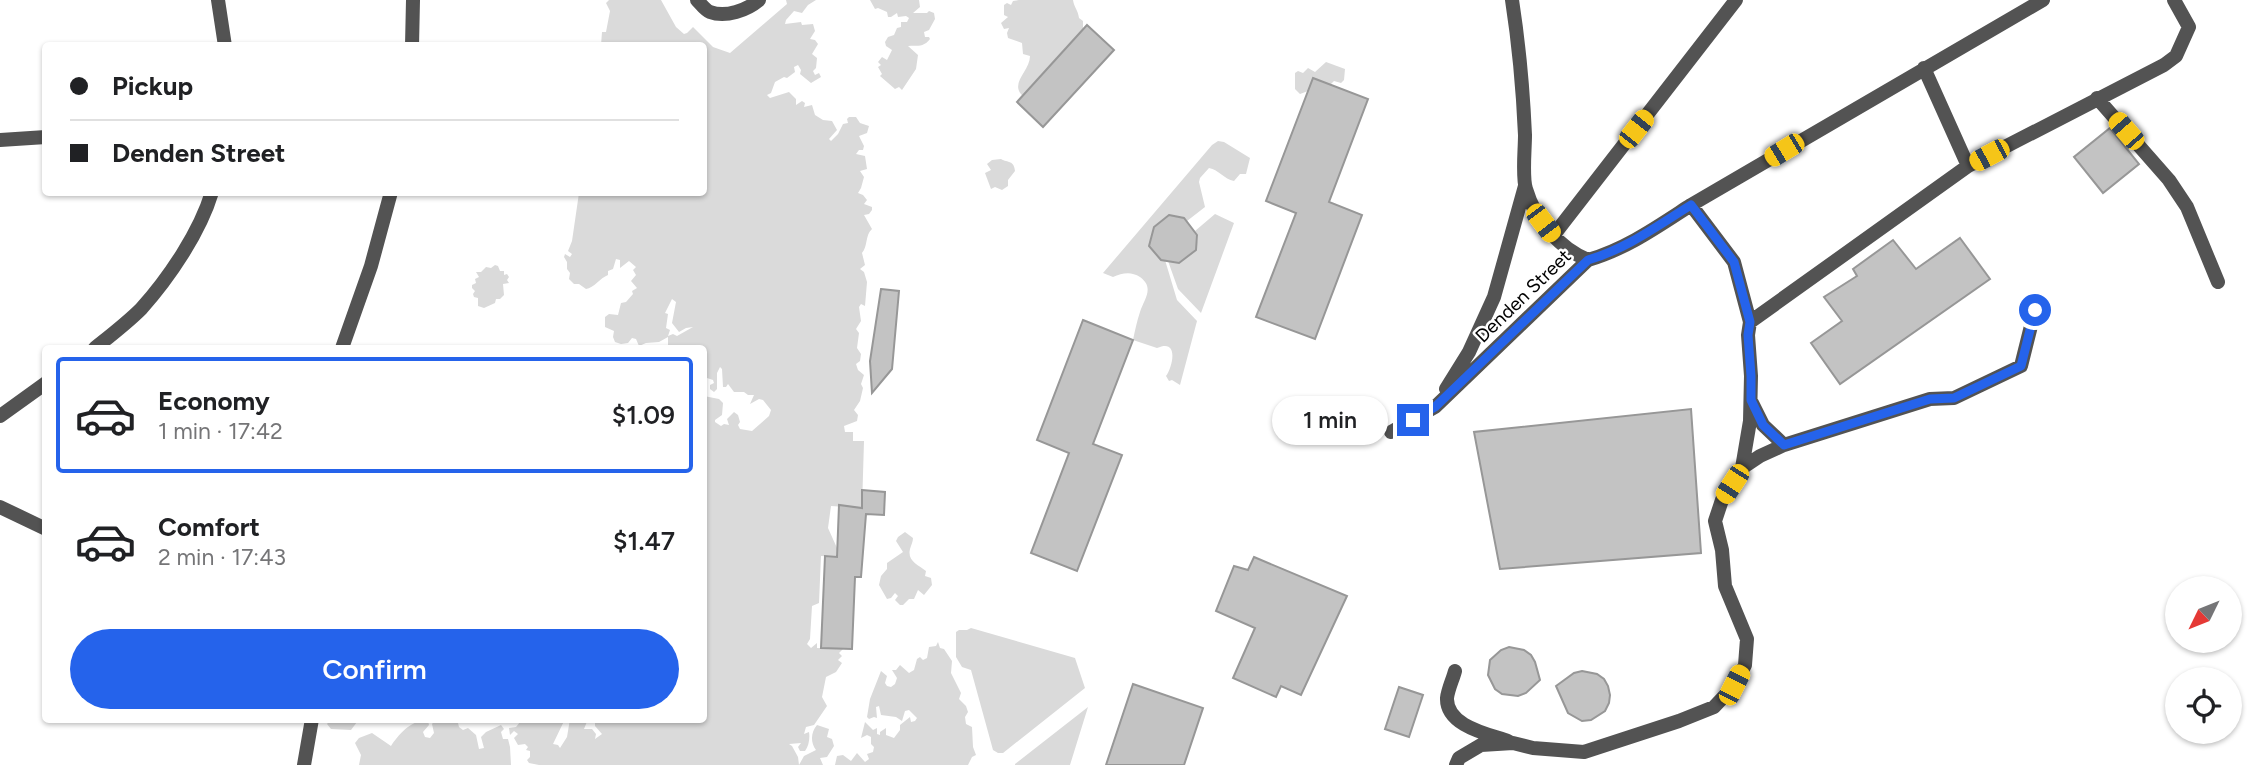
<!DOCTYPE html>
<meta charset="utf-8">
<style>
:root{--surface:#fff;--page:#f2f2f2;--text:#202124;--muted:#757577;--line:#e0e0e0;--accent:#2563eb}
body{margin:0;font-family:Figtree,sans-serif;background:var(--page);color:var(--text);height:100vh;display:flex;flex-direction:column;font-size:26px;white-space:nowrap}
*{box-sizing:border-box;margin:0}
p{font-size:23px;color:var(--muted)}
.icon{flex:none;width:38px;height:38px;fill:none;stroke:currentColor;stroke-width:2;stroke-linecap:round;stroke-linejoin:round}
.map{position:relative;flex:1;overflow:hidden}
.details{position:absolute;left:42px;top:345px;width:665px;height:378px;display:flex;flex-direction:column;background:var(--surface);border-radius:7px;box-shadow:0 2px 5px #0004}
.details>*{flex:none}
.hud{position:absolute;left:42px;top:42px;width:665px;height:154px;border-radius:7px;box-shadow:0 2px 5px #0004;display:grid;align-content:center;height:154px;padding:0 28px;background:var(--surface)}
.needle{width:46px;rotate:227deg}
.fabs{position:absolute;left:2165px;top:576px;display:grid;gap:14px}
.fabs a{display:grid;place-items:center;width:77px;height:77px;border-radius:50%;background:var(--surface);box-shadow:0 2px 5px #0004;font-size:35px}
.end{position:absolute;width:32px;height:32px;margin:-16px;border:9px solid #2563eb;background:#fff;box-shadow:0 0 0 4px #fff}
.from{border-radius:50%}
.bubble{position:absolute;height:49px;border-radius:24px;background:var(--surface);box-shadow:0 2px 5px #0004;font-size:23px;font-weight:600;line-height:49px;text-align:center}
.car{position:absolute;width:21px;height:42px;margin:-21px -10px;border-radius:9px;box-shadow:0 0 5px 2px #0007;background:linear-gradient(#f5c518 24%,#345 0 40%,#f5c518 0 76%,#345 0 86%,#f5c518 0)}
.hud b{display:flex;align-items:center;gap:24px;height:66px;font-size:26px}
.hud b+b{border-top:2px solid var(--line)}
.hud i{width:18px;height:18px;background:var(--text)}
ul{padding:12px 0 0;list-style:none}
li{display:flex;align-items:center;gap:21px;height:116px;margin:0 14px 10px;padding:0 14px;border:4px solid transparent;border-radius:7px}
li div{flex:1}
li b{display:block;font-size:26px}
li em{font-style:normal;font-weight:600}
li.active{border-color:var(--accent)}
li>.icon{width:63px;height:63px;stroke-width:1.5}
.cta{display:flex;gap:14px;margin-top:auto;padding:14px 28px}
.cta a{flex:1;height:80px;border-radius:42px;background:var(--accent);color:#fff;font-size:28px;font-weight:600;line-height:80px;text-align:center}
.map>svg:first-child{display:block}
.green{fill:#dadada;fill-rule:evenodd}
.building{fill:#c3c3c3;stroke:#979797;stroke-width:2}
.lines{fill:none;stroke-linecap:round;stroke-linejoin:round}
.street{stroke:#535353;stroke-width:14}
.route{stroke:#2563eb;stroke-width:9}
.labels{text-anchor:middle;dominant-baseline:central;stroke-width:5;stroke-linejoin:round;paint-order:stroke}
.street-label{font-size:19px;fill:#000;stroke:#fff}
</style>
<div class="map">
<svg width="2264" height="765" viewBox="0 0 2264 765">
<rect width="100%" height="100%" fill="#fff"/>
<!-- green -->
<path class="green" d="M609 0H661L676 27 684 34 687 33 693 27 713 47 730 53 787 4 786 0H816L808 5 802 13 794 11 786 20 785 24 801 22 802 25 813 24 815 31 810 39 815 40 818 44 812 54 817 58 816 68 813 71 815 75 819 73 821 77 811 83 800 74 801 70 798 65 794 67 795 72 787 78 784 77 775 82 771 93 767 95 770 98 789 92 796 99V105L802 101 805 103 804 107 812 105 815 115 823 120 832 121 837 130 829 139 831 141 838 134 843 124 848 123 847 119 849 117H856L860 123 869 126 867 133 859 136 864 146 863 150H859L856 154 865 156 867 169 860 171 864 177 861 188 858 193 863 195 867 200 864 204 872 207V210L869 214 864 215 872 229C865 235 868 246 862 253L865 265 860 269 864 272 867 282 865 306 861 304 859 307 861 321 856 329 859 333 857 348 861 354 860 361 856 364 858 370 864 375 861 384 863 388 860 401 854 410 858 415 857 421 844 426 845 432H853V441H864L862 508 831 506 828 528 837 548 836 557 821 556 819 603 812 606 810 639 807 644 811 648 817 643V648L843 649 839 653 842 656 838 660 842 663 836 672 826 677 822 697 827 706 814 725 806 727 804 734 809 732C810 738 809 746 805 751H800L798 747 801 743 789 744 792 746 798 757 799 765 804 756 816 750C810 742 811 732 817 725L829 729 827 737 832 739 834 746 827 757 820 758 823 765H539L529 763 527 760 530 757V751L526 750 528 747 525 744 518 745 514 738 518 734 514 731 510 735 509 728 516 727 520 722 519 719H565L553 744 558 745 560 748 567 737 570 719H588L584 729H592L596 734 595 739 602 734 595 726V719H704V396L719 399 723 403 722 415 715 420V422L721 426 724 424 729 425 727 419 734 412 738 415 740 422 738 425 740 429 752 431 769 416 771 410 763 400 759 399 750 404 754 395H748L744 392H734L728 384 726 387H723L722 369 720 367 717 373V389L714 392 710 389V385L714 383 713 380 704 377V348H664L668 345V337L659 342 646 343 639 346 636 339 632 338 628 343 621 344 615 342 613 337 614 331 605 327V317L609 314 618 315 621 303 626 302 633 294 632 291 637 288 631 281 636 275 633 270 636 267 629 261 620 268V260L616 259 613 269 608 271V275C600 278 594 288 586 289L579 284H574L569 279 570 273 567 269V262L564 257 565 254 570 257 572 254 568 251 572 241 579 193 704 192V46L601 45 602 32H606L610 11 606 3ZM672 299 676 302 672 323 679 332 686 328 693 327 677 336 673 334 668 336 670 330 666 328 668 314 665 313Z
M870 0H919L920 7 913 13H927L929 11 934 13 935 19 929 30 924 32 925 37H929L930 39C923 48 917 45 908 46L918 55 916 69 902 90 899 87 895 89 880 76 882 74 878 67 881 65 878 62 882 57 887 60 892 50 886 46 885 42 888 37 894 35 897 28 901 27V22H907L909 18 906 16 898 17 897 13 891 17H888L887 12 878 8 875 9Z
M1019 0H1073C1074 7 1078 10 1079 18L1083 21V29L1025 92V98C1007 84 1030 72 1030 56L1023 54 1022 43 1008 38 1007 33 1009 28 1004 29 1001 23 1008 17 1004 15V5L1007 3 1011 5 1013 1Z
M1326 62 1345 69 1344 80 1341 83 1334 81 1330 85 1313 78 1308 91 1300 94 1295 89V73L1298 71 1303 73 1308 68 1315 72Z
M1218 141 1224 142 1250 158 1246 174H1240L1234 181C1224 179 1219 170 1209 168L1200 178 1199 182 1205 207 1187 221 1184 218 1169 215 1154 227 1149 246 1165 260 1177 300 1197 321 1180 385 1172 380 1169 381 1166 376C1173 366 1179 338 1157 348L1133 340C1135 330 1137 321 1140 312 1144 299 1155 288 1140 277 1131 271 1122 273 1113 277L1103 273 1212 145Z
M1001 159C1008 163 1014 160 1015 171L1008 180V186L1002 190 995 187 991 189 985 173 991 170 987 164 992 160Z
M1215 214 1234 223 1201 313 1178 289 1168 261 1179 263 1196 250 1198 235 1195 231Z
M495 265 498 266 500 271H504V275L507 274 509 277 507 280 509 283 503 284 504 295 500 299H496L495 303 484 308 478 306V298L474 297 473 294 475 291 472 288V285L476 283 475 279 479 277 476 272H481L486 267 491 268Z
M905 532 913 538C913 542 911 545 910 549 907 561 918 565 926 571L925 576 931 578 932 585 924 595 918 590 914 599H909L903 605H900L895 600 898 596 895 593 891 598 887 599 879 585 881 576 887 569V563L903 552 896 541 898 537Z
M971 628 1075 658 1085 688 1003 753H998L993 750 971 670 962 667 956 657V632L959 630H967Z
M938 642 940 648 944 649 952 661 951 673 961 693 959 699 966 706 968 712 965 717 966 724 972 727 973 747 976 755 972 757 968 765H835L837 756 843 755 851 761 857 753 865 762 869 759 867 754 873 752 874 747 871 744V737L867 735 861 738 865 722 873 730 877 728V734L880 735V732L886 728V735L894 738 900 730V725L910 717 911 722 915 721 917 718 909 710 905 711 902 721 896 717 881 715 879 706 876 707 877 718 874 717 869 719 867 717 870 699 881 671 887 676 885 683 887 686 891 687 895 684 897 678 892 670H896L900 665 909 673 914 670 917 659 920 657 923 660 927 658 929 647 936 646Z
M1088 707 1070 765H1015V764Z
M331 719H363L357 722 351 730 331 729 327 724Z
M436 719H457L459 727 463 730 468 728 476 735 479 749 484 748 481 737 486 732 501 725 504 729 501 732 503 739H508L510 747 511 765H359L361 755 355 743 359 738 372 733 391 746C399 734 412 719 428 721L429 725 423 732 425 737 430 738 434 733 432 724Z"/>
<!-- building -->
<path class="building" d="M1087 25 1114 50 1043 127 1017 102Z
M1313 78 1368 99 1329 202 1362 215 1315 339 1256 317 1296 213 1266 201Z
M2110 128 2139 164 2103 193 2074 157Z
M1169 215 1184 218 1197 235 1196 250 1179 263 1161 260 1149 246 1154 227Z
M1960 238 1990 279 1840 384 1811 343 1842 321 1824 297 1857 276 1853 269 1893 240 1916 269Z
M881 289 899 291 892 369 872 393 870 361Z
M1083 320 1133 340 1093 444 1122 455 1077 571 1031 553 1069 453 1037 440Z
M1691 409 1701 553 1500 569 1474 432Z
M862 490 885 492 884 515 866 514 861 577H855L852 649 821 648 825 556 837 557 839 505 862 508Z
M1254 557 1347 596 1301 695 1281 686 1276 697 1233 678 1255 628 1216 611 1234 566 1248 570Z
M1509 647 1524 650 1531 655 1535 662 1540 680 1526 693 1518 696 1502 694 1495 689 1488 675 1490 660 1501 650Z
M1582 671 1597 674 1604 679 1608 686 1610 695 1609 703 1605 711 1591 720 1582 721 1568 713 1556 686 1574 673Z
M1133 684 1203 708 1184 765H1106Z
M1399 687 1423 695 1409 737 1385 729Z"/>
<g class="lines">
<!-- street -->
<path class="street" d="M218 0 225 46
M697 0C700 3 705 10 710 12 726 18 747 10 759 0
M1512 0C1519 45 1523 90 1525 135 1525 150 1522 177 1526 189 1535 220 1559 248 1588 260
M412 46 413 0
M1924 68 1968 166
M2097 98 2169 180 2187 207 2218 282
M0 140 46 137
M1553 236 1736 0
M1750 322 1968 166 2164 65 2176 56 2189 27 2174 0
M95 348C110 336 127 323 141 309 169 278 200 232 212 192
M342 348 371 266 391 192
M1446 389 1469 352 1494 297 1525 186
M0 416 46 383
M1391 432 1435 407 1588 260C1626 249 1657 227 1691 205L2043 0
M1784 445 1930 399 1954 398 2021 366 2035 310
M1742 468 1760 456 1784 445 1763 425 1752 403
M0 507 46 529
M1455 671C1453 679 1448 689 1447 698 1446 726 1488 734 1508 741
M304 765 312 719
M1456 765 1459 758 1481 745 1513 743 1533 748 1584 752 1679 721 1714 707 1734 686 1745 665 1747 639 1725 586 1722 550 1715 521 1722 500 1742 468 1750 421 1751 376 1748 335 1750 322 1734 262 1691 205"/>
</g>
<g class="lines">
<!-- route -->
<path class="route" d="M1413 420 1435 407 1588 260C1626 249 1657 226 1691 205L1734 262 1750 322 1748 335 1751 376V400L1763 425 1784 445 1930 399 1954 398 2021 366 2035 310"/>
</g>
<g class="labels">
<!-- street labels -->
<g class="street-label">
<text transform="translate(1523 296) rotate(-44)">Denden Street</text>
</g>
</g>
</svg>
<div class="fabs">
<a><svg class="needle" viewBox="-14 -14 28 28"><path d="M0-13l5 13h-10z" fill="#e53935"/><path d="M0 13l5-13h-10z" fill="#757577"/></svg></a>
<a><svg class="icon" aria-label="locate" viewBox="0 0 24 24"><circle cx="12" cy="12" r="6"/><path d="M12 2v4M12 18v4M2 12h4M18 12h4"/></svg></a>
</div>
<i class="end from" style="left:2035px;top:310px"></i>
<i class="end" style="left:1413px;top:420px"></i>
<div class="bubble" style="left:1272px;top:396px;width:116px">1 min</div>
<i class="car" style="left:1636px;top:129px;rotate:38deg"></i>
<i class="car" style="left:2126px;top:131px;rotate:319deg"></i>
<i class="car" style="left:1784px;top:150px;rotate:239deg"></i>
<i class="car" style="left:1989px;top:155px;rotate:242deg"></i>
<i class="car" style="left:1543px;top:223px;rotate:143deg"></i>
<i class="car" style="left:1732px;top:484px;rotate:213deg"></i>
<i class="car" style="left:1734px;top:685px;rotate:27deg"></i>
<div class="hud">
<b><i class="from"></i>Pickup</b>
<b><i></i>Denden Street</b>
</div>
<section class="details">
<ul>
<li class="active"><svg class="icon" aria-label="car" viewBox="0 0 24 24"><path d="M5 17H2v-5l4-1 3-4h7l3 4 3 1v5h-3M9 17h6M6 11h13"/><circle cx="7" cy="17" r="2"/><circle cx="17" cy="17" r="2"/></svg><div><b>Economy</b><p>1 min · 17:42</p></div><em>$1.09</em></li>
<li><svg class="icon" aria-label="car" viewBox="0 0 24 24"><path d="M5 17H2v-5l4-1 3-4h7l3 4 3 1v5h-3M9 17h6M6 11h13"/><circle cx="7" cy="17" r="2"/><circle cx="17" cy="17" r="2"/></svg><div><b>Comfort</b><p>2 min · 17:43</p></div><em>$1.47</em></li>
</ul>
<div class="cta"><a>Confirm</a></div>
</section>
</div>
